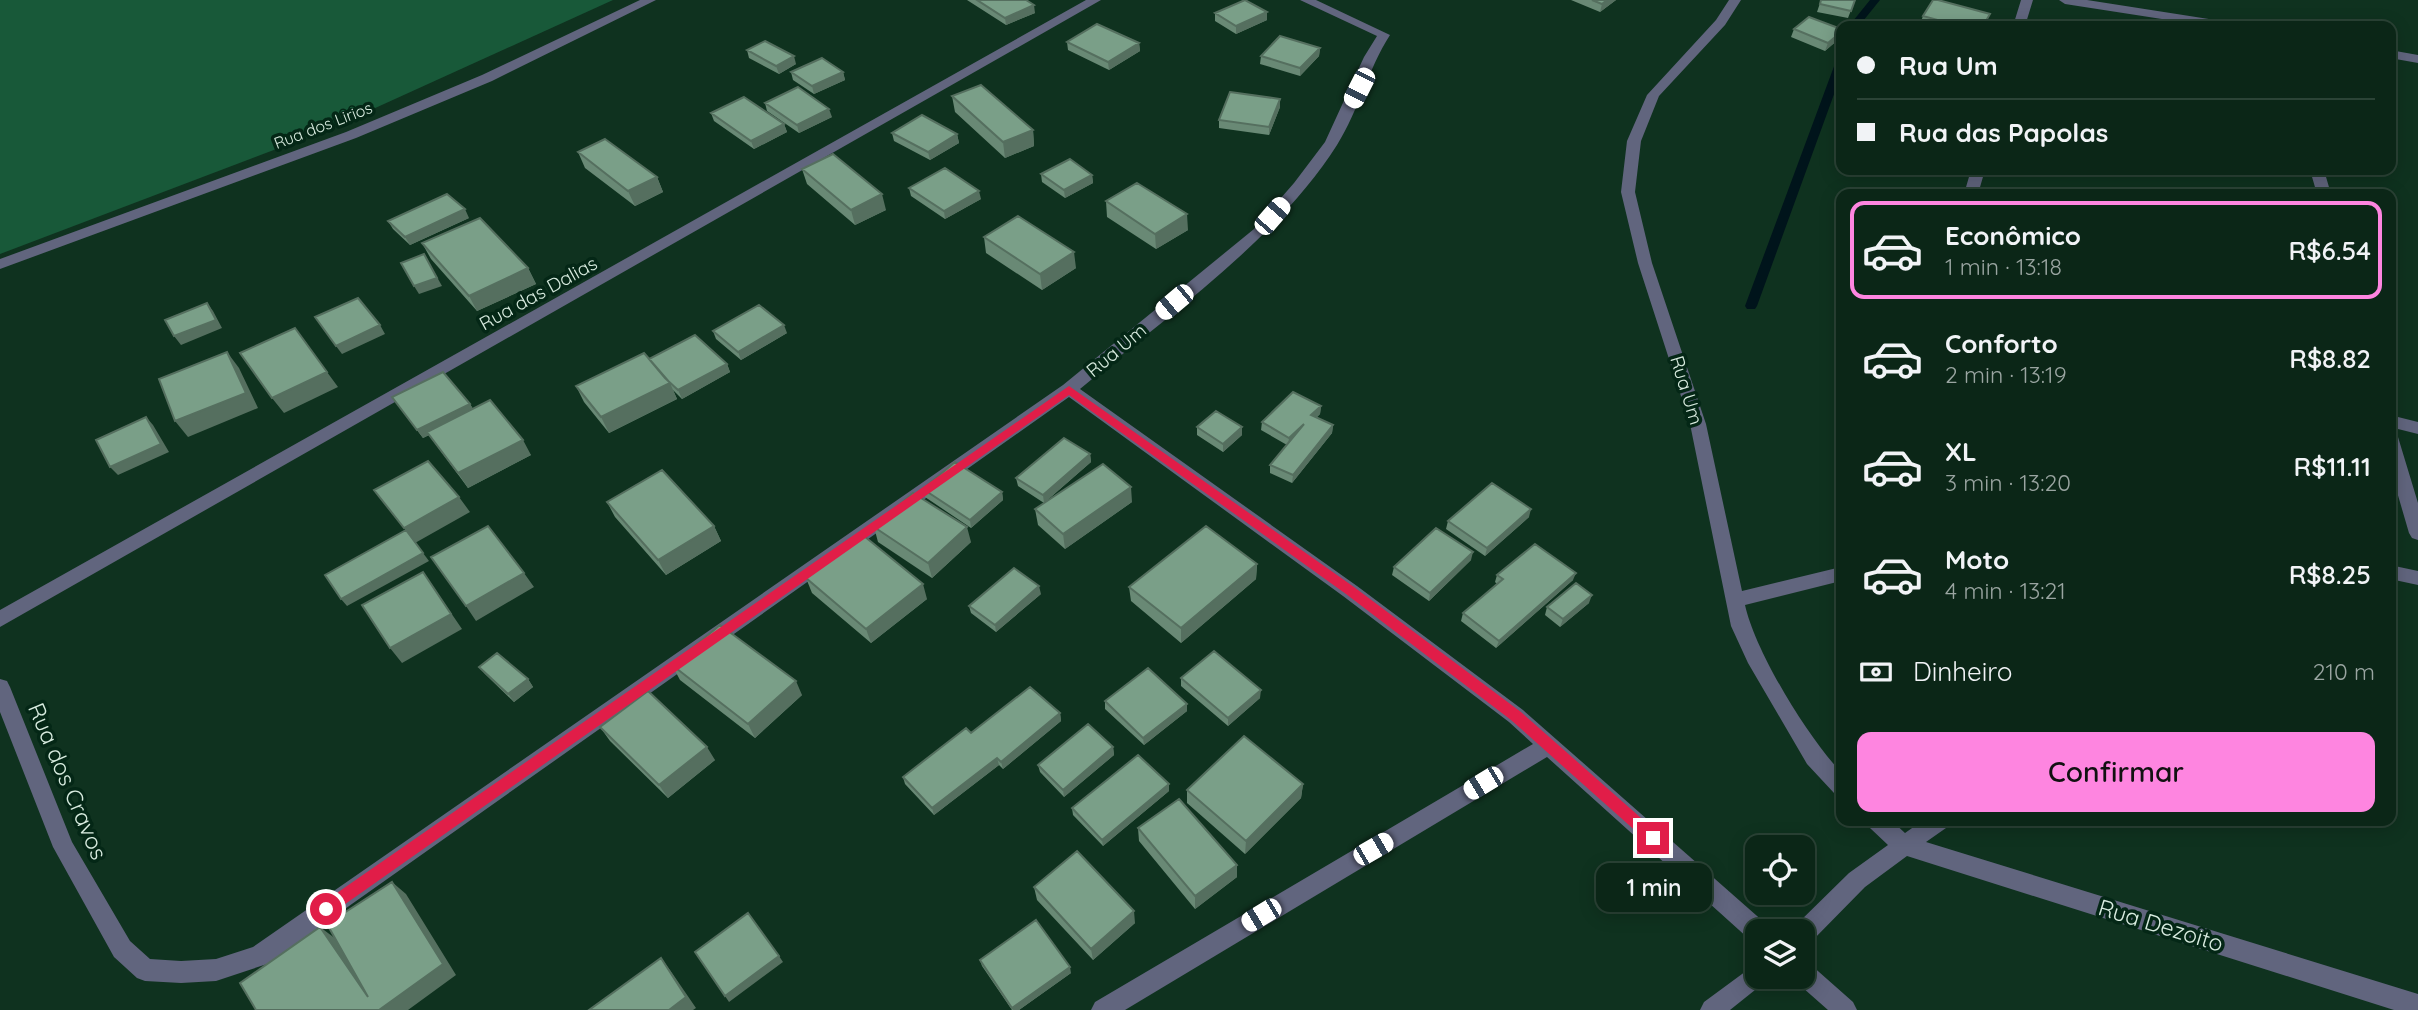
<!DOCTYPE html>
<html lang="pt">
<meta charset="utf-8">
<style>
:root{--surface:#0b2617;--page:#142e20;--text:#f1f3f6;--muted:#9aa5a1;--line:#2b4336;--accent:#fe85e0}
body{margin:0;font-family:Quicksand,sans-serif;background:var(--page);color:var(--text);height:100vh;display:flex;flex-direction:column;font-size:26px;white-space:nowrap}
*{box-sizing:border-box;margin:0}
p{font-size:23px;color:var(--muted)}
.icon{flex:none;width:38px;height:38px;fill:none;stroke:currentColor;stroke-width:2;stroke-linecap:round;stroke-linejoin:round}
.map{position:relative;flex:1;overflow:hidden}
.sheet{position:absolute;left:1836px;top:189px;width:560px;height:637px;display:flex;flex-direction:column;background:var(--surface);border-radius:14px;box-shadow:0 4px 18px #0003,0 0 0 2px var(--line)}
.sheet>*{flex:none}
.hud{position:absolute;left:1836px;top:21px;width:560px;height:154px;border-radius:14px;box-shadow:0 4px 18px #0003,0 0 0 2px var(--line);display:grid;align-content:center;height:154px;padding:0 21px;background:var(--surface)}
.tools{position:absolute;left:1745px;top:835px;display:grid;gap:14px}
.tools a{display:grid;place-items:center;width:70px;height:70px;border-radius:14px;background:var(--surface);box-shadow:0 4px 18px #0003,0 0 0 2px var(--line);font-size:35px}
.end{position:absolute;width:32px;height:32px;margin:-16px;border:9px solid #e11d48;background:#fff;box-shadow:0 0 0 4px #fff}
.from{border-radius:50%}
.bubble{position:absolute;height:49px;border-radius:14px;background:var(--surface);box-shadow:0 4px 18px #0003,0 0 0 2px var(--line);font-size:23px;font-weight:600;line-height:49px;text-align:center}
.car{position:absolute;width:21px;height:42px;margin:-21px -10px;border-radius:9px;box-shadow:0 0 5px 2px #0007;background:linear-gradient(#fff 24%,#345 0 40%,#fff 0 76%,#345 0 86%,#fff 0)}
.hud b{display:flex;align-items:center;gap:24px;height:66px;font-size:26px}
.hud b+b{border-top:2px solid var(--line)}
.hud i{width:18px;height:18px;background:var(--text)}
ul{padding:12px 0 0;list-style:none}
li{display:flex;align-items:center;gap:21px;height:98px;margin:0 14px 10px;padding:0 7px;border:4px solid transparent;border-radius:14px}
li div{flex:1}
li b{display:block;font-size:26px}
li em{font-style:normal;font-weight:600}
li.active{border-color:var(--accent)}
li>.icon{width:63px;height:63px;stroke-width:1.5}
.pay{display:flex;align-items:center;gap:18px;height:77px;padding:0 21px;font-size:26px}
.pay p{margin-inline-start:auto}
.button{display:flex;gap:14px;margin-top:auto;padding:14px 21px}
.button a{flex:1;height:80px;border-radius:14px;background:var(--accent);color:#111;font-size:28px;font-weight:600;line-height:80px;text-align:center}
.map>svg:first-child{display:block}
.green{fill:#185939}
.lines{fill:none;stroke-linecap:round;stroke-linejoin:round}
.stream{fill:#00141b;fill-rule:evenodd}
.street{fill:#61657e;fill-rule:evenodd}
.wall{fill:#698975}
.shaded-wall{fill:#556f5f}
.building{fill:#7a9f88;stroke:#556f5f;stroke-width:2}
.route{fill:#e11d48}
.labels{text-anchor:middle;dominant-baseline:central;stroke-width:7;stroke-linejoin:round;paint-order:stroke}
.far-street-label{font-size:16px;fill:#d9ece0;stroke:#042716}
.street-label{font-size:19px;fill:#d9ece0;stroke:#042716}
.near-street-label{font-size:23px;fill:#d9ece0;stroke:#042716}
</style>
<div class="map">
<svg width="2418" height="1010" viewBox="0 0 2418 1010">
<rect width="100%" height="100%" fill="#0f321f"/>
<!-- green -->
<path class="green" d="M0 0H613L329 129 0 254Z"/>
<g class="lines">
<!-- stream -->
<path class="stream" d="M1870 0H1880L1859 26H1849Z
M1841 58V75L1757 306 1755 309H1747L1745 306 1836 61Z"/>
<!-- street -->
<path class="street" d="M640 0H656L492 81 356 138 0 269V259L346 132 482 75Z
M1086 0H1101L0 627V610Z
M1300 0H1316L1390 35C1368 69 1359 110 1337 145 1275 242 1168 315 1080 389L1357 586 1523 710 1765 923 1768 931H1757V942L1749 939 1547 757 1125 1010H1091L1095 1002 1533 744 1509 722 1343 596 1069 397 267 964 216 981 181 983 145 981 137 978 114 957 53 847 0 712V679L7 681 10 687 72 842 130 941 150 959 181 961 216 959 253 947 1063 385 1254 229 1294 183 1325 142 1364 57 1377 36Z
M1729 0H1741L1725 25 1659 96 1641 141 1635 192 1652 263 1706 424 1742 591 1841 567V581L1745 605C1755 651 1808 738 1841 772V795L1834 793 1807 764 1748 663 1731 626 1690 424 1638 263 1621 192 1627 141 1647 95 1716 20Z
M2021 0H2033L2025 26H2013Z
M2059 0H2087L2228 22 2234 26H2207L2065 4Z
M2390 50 2418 55V63L2390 58Z
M1971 170H1985L1978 194H1964Z
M2310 170H2324L2331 194H2317Z
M2390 415 2418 422V434L2390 427Z
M2390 431 2398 437 2418 503V540L2412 538 2409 533 2390 468Z
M2390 565 2418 571V585L2390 579Z
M1867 821H1892L1905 833 1922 821H1949L1946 828 1926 842 2418 994V1010H2394L1907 856 1865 887 1810 943 1802 946V931H1793L1794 927 1849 873 1888 845 1870 828Z
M1802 961 1810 964 1853 1002 1857 1010H1828L1794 980 1793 976H1802Z
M1757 963V976H1767L1765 982 1730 1010H1700L1704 1002Z"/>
</g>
<!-- wall -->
<path class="wall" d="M967 0H1026L1035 13 1006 25Z
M1571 0H1616L1600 12Z
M1821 0H1855L1848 18 1817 12Z
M1267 12V20L1236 34 1215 21V13Z
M1923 16 1984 26H1927L1920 24Z
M1794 29 1840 38 1825 51 1791 37Z
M1067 42 1139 43 1140 51 1109 70 1068 50Z
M1320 48 1319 56 1300 76 1260 64 1261 56Z
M747 50 796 64 779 74 749 58Z
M791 72H843L845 80 814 94 793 80Z
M952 96 1033 130 1034 146 1005 158 955 112Z
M765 103 832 117 799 133 767 111Z
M1280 107 1269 135 1219 128V120Z
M711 113 784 124 787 132 754 149 714 121Z
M892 133 957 134 959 143 930 160 894 141Z
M578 152 657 177 663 192 635 206 585 168Z
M802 169 886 210 855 225 807 184Z
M1041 174 1092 175 1093 183 1065 198 1042 182Z
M909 188 981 199 945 219 911 196Z
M1106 201 1188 230 1156 249 1107 217Z
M469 218 410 245 393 229 388 221Z
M984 237 1076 268 1042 290 986 253Z
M422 243 528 268 536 284 477 311 431 259Z
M713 331 787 333 741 360 716 339Z
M649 359 727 364 730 372 682 399 673 390 677 399 609 433 584 402 576 386Z
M392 397 470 404 473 409 531 455 468 488 429 435 423 438Z
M1321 406 1320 414 1316 418 1333 425 1332 433 1292 483 1270 473V465L1287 445 1261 430 1262 422Z
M1197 427H1242V435L1223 452 1197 435Z
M1090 454 1091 462 1044 503 1018 486 1016 478Z
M923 489 1002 492 1003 500 971 528 925 497Z
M607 502 714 526 721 541 666 575 615 517Z
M1132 502 1065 549 1038 525 1035 509Z
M1529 517 1485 556 1446 529 1448 521Z
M874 527 971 542 932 578 878 542Z
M1471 560 1429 601 1392 575 1394 567Z
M1257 564 1256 579 1181 643 1131 601 1129 587Z
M1497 575 1573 580 1496 648 1461 621 1463 613 1497 584 1495 582Z
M806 578 927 599 871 643 812 593Z
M1041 594 996 632 971 613 969 606Z
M1589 603 1560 627 1545 615 1547 607Z
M672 665 802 695 755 738 680 680Z
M479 667 528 679 533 687 514 702 485 674Z
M1181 678 1260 698 1228 726 1181 686Z
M1105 701 1187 711 1144 745 1105 709Z
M1060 713 1061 721 1003 769 999 765 934 815 905 784 903 777 971 733Z
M600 727 715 760 668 798 610 741Z
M1113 747 1114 755 1064 797 1040 772 1038 765Z
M1303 784 1301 798 1245 854 1187 803V790Z
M1169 791 1103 846 1073 815 1072 808Z
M1138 828 1237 865V877L1195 909 1139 841Z
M1034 887 1135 923 1093 960 1037 900Z
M980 960 1071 973 1019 1010H1012L982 966Z"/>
<!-- shaded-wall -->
<path class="shaded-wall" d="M1607 0H1616L1600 12 1602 4Z
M1034 5 1035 13 1006 25 1005 18Z
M1267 12V20L1236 34V26Z
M1841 32 1840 38 1825 51 1828 43Z
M1139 43 1140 51 1109 70 1108 62Z
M1320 48 1319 56 1300 76V68Z
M794 56 796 64 779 74 776 66Z
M843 72 845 80 814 94 812 86Z
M1280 99V107L1269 135V127Z
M829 109 832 117 799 133 797 125Z
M784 124 787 132 754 149 751 141Z
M1033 130 1034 146 1005 158 1003 142Z
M957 134 959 143 930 160 928 152Z
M1092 175 1093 183 1065 198 1064 190Z
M657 177 663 192 635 206 628 191Z
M979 191 981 199 945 219 944 211Z
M882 194 886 210 855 225 851 210Z
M465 209 469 218 410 245 405 237Z
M1187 214 1188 230 1156 249 1155 234Z
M1074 252 1076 268 1042 290 1040 274Z
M424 254 442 286 419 294 414 286Z
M528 268 536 284 477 311 469 296Z
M207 303 213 311 222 328 181 345 174 336Z
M380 325 385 334 342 354 336 346Z
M784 325 787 333 741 360 738 352Z
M227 352 239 368 258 408 188 437 175 421Z
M727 364 730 372 682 399 678 390Z
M327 372 338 387 284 413 272 398Z
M670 383 677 399 609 433 601 417Z
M470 404 475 412 423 438 417 430Z
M1321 406 1320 414 1310 424 1311 415Z
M146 417 153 425 169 452 118 475 110 467Z
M1304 424 1288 446 1289 438Z
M1333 425 1332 433 1292 483 1293 475Z
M1242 427V435L1223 452V444Z
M523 440 531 455 468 488 458 473Z
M1090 454 1091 462 1044 503 1043 495Z
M1131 487 1132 502 1065 549 1063 534Z
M1002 492 1003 500 971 528 970 520Z
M459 497 470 512 415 543 404 528Z
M1531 509 1529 517 1485 556 1487 548Z
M714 526 721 541 666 575 658 560Z
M967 527 971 542 932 578 928 563Z
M1473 552 1471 560 1429 601 1430 593Z
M423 553 429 561 347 606 341 599Z
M1257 564 1256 579 1181 643V628Z
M423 572 462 629 402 663 390 648Z
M524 573 534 587 476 621 466 606Z
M1576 573 1573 580 1496 648 1499 641Z
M923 584 927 599 871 643 866 629Z
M1039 586 1041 594 996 632 995 625Z
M1592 595 1589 603 1560 627 1563 619Z
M528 679 533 687 514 702 508 694Z
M796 681 802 695 755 738 748 724Z
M1261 690 1260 698 1228 726V718Z
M1187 704V711L1144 745 1143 738Z
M1060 713 1061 721 1003 769 1001 762Z
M707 747 715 760 668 798 659 785Z
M1113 747 1114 755 1064 797 1063 790Z
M997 758 999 765 934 815 932 808Z
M1169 784V791L1103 846 1102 840Z
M1303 784 1301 798 1245 854 1246 841Z
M1237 865V877L1195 909V896Z
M392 882 406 894 456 975 408 1010H379L368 997 320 927 336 939Z
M1134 911 1135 923 1093 960 1091 949Z
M779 956 783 962 729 1002 725 996Z
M661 958 670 970 696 1008 693 1010H669Z
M1070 967 1071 973 1019 1010H1013L1012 1008Z"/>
<!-- building -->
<path class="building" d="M977 0H1026L1034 5 1005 18Z
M1245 0 1267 12 1236 26 1215 13Z
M1592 0H1607L1602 4Z
M1821 0H1855L1851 11 1820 4Z
M1933 0H1938L1990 14 1983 26H1959L1923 16Z
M1809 17 1841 29V32L1828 43 1794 29Z
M1097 24 1139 43 1108 62 1067 42Z
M1280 36 1320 48 1300 68 1261 56Z
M765 41 794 56 776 66 747 50Z
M822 58 843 72 812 86 791 72Z
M981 85 1033 130 1003 142 952 96Z
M798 87 829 109 797 125 765 103Z
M1230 92 1280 99 1269 127 1219 120Z
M744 97 784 124 751 141 711 113Z
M922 115 957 134 928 152 892 133Z
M605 139 657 177 628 191 578 152Z
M833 154 882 194 851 210 802 169Z
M1070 159 1092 175 1064 190 1041 174Z
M945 168 979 191 944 211 909 188Z
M1137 183 1187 214 1155 234 1106 201Z
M447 194 465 209 405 237 388 221Z
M1018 216 1074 252 1040 274 984 237Z
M480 218 528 268 469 296 422 243Z
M424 254 437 278 414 286 401 263Z
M358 298 380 325 336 346 315 317Z
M207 303 216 320 174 336 165 320Z
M759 305 784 325 738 352 713 331Z
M295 328 327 372 272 398 240 353Z
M695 335 727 364 678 390 665 378 649 359Z
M227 352 246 393 175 421 159 379Z
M644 353 670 383 601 417 576 386Z
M443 372 470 404 417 430 392 397Z
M1293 392 1321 406 1311 415 1333 425 1293 475 1270 465 1304 424 1289 438 1262 422Z
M490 400 523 440 458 473 427 432Z
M1216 411 1242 427 1223 444 1197 427Z
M146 417 161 444 110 467 96 440Z
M1064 438 1090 454 1043 495 1016 478Z
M428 461 459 497 404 528 374 490Z
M955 462 1002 492 970 520 923 489Z
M1103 464 1131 487 1063 534 1035 509Z
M662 470 714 526 658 560 607 502Z
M1492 483 1531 509 1487 548 1448 521Z
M913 493 967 527 928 563 874 527Z
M488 526 524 573 466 606 431 557Z
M1206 526 1257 564 1181 628 1129 587Z
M1436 528 1473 552 1430 593 1394 567Z
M406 530 423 553 341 599 325 575Z
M864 536 923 584 866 629 806 578Z
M1535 544 1576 573 1499 641 1463 613 1503 579 1497 575Z
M1014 568 1039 586 995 625 969 606Z
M423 572 451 614 390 648 362 605Z
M1576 583 1592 595 1563 619 1547 607Z
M720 625 796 681 748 724 672 665Z
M1214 651 1261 690 1228 718 1181 678Z
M497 653 528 679 508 694 479 667Z
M1148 668 1187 704 1143 738 1105 701Z
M1030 687 1060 713 1001 762 997 758 932 808 903 777 966 728 971 733Z
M648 691 707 747 659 785 600 727Z
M1088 724 1113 747 1063 790 1038 765Z
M1244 736 1303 784 1246 841 1187 790Z
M1138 755 1169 784 1102 840 1072 808Z
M1179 799 1237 865 1195 896 1138 828Z
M1077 851 1134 911 1091 949 1034 887Z
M392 882 443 964 379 1010H256L240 983 320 927 368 997 327 924Z
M748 913 779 956 725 996 695 952Z
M1036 920 1070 967 1012 1008 980 960Z
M661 958 686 997 669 1010H589Z"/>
<!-- route -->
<path class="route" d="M1069 386 1354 587 1521 712 1658 833V842H1648L1511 720 1346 594 1069 395 331 914H321V904Z"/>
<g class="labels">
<!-- far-street labels -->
<g class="far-street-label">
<text transform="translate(323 125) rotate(-21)">Rua dos Lirios</text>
</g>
<!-- street labels -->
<g class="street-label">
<text transform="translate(538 293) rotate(-29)">Rua das Dalias</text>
<text transform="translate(1116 350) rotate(-40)">Rua Um</text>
<text transform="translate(1687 390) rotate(73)">Rua Um</text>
</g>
<!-- near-street labels -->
<g class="near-street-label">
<text transform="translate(68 781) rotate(67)">Rua dos Cravos</text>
<text transform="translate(2161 925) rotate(17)">Rua Dezoito</text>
</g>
</g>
</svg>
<div class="tools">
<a><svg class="icon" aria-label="locate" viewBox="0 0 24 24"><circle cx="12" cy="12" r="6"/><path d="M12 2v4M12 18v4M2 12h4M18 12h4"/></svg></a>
<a><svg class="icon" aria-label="layers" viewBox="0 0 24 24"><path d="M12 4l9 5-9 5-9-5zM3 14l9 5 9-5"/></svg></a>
</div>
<i class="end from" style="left:326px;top:909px"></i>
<i class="end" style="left:1653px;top:838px"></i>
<div class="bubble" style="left:1596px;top:863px;width:116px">1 min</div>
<i class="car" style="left:1359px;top:88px;rotate:207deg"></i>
<i class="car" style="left:1272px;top:216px;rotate:41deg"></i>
<i class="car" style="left:1174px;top:302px;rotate:230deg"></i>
<i class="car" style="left:1483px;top:783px;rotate:239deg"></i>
<i class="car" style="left:1373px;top:849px;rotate:60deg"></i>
<i class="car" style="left:1261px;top:915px;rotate:239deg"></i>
<div class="hud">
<b><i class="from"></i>Rua Um</b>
<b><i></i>Rua das Papolas</b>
</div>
<section class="sheet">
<ul>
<li class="active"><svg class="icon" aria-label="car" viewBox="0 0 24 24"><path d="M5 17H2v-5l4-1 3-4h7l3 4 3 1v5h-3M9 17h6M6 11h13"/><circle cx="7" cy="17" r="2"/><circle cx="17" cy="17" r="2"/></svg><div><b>Econômico</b><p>1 min · 13:18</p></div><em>R$6.54</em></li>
<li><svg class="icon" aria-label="car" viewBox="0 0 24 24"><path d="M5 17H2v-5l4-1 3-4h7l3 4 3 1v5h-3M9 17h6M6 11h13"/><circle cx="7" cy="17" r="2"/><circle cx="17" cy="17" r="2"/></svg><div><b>Conforto</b><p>2 min · 13:19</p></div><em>R$8.82</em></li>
<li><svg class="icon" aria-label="car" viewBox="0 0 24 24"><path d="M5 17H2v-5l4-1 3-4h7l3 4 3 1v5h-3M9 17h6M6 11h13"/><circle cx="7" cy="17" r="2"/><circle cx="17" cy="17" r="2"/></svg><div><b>XL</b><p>3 min · 13:20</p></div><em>R$11.11</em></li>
<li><svg class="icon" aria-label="car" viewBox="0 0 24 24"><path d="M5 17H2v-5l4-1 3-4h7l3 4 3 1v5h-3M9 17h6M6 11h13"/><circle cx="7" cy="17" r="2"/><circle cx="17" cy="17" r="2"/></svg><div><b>Moto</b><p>4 min · 13:21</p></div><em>R$8.25</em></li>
</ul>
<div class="pay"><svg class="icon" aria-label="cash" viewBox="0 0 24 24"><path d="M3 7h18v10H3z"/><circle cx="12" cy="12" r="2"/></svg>Dinheiro<p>210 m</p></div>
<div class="button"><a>Confirmar</a></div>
</section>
</div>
